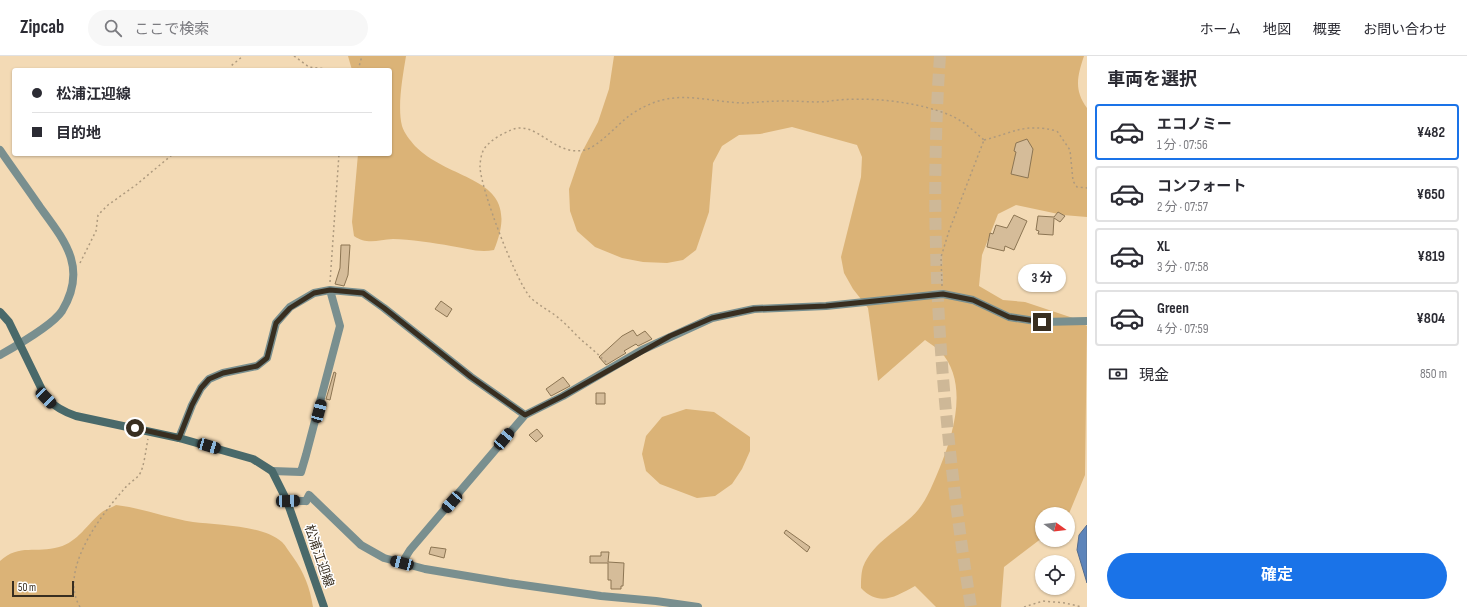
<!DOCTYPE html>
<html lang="ja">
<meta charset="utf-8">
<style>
:root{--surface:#fff;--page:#f7f7f7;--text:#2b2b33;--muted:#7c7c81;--line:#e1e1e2;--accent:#1a73e8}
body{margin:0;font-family:"Sofia Sans Condensed","Noto Sans JP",sans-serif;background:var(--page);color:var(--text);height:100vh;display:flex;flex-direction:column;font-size:15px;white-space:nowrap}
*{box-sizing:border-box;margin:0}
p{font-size:13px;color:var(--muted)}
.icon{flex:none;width:22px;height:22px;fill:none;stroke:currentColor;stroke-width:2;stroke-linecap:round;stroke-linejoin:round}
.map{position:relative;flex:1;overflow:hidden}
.drawer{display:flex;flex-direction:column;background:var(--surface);width:380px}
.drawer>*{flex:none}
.guide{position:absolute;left:12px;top:12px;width:380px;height:88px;border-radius:4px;box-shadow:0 1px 3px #0004;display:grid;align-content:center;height:88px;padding:0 20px;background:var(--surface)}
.needle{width:26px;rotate:105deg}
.controls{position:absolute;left:1035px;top:451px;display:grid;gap:8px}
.controls a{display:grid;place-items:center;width:40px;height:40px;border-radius:50%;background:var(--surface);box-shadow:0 1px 3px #0004;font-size:20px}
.scale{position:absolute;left:12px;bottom:10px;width:62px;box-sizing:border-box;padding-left:4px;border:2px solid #382e20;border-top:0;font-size:11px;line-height:14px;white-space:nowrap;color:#382e20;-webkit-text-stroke:3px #fff;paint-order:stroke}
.end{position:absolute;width:18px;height:18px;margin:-9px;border:5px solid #382e20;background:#fff;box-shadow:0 0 0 2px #fff}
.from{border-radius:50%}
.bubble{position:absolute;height:28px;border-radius:14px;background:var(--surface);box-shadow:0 1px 3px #0004;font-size:13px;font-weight:700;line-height:28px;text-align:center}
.car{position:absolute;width:12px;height:24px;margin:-12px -6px;border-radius:5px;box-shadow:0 0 3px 1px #0007;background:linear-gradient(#222 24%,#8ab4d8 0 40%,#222 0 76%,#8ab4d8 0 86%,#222 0)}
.guide b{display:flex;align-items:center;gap:14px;height:38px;font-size:15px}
.guide b+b{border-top:1px solid var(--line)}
.guide i{width:10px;height:10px;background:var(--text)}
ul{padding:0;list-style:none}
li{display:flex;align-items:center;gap:12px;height:56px;margin:0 8px 6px;padding:0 12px;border:2px solid var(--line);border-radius:4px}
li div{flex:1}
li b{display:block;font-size:15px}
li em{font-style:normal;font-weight:700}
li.current{border-color:var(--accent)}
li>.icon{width:36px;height:36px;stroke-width:1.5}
h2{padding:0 20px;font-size:18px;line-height:48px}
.pay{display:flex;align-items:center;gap:10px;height:44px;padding:0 20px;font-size:15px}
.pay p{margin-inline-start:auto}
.cta{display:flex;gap:8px;margin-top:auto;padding:8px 20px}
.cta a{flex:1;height:46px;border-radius:24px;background:var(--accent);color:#fff;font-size:16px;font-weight:700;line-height:46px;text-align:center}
header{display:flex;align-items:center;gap:24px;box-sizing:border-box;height:56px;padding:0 20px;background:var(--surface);border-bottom:1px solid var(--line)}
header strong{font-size:19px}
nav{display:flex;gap:22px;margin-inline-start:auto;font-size:14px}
.search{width:280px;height:36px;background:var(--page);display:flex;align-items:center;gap:10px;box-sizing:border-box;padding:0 14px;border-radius:22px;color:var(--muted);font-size:15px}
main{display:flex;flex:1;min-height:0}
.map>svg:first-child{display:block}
.green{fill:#dbb377}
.water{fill:#5d84ba;stroke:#526a8c}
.building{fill:#d5bc99;stroke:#8c7553}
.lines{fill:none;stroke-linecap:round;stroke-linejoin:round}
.motorway-tunnel{stroke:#ceb897;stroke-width:12;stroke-dasharray:12 6;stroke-linecap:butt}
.path{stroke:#ae9a7e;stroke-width:1.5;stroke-dasharray:2 3;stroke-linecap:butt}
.minor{stroke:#798f8f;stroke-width:8}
.tertiary{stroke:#798f8f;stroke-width:8}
.secondary{stroke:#49696a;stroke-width:8}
.route{stroke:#382e20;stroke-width:5}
.labels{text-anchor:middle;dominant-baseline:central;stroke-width:3;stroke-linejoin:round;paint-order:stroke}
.street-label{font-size:13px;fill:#382e20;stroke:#fff}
</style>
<header>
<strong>Zipcab</strong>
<div class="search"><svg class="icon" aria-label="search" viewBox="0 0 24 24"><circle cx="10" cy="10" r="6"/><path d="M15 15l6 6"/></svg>ここで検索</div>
<nav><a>ホーム</a><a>地図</a><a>概要</a><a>お問い合わせ</a></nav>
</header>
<main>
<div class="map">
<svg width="1087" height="551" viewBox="0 0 1087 551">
<rect width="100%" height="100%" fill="#f3dab5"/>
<!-- green -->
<path class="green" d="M348 0H406C403 19 397 50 402 70 404 77 410 84 415 90 452 128 525 119 494 194 478 197 466 192 451 190 435 187 409 183 393 183 378 184 367 189 354 180L352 166 358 98H390V14H352Z
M614 0H1084C1077 21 1074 34 1087 52V161L1063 159 1016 149 998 158 982 199 979 230 1003 244 1025 246 1073 262 1087 270 1085 419 1068 460V458H1042V482L1004 511 1001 551H936L915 530C895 541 879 551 861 532 861 526 861 517 863 511 873 485 901 474 918 454 928 442 934 425 940 411 954 377 969 326 940 295 936 291 930 288 925 284L878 325 868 252 853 233 844 217 841 201 861 121 862 101 857 89 792 71 760 78 739 79 722 90 713 107 709 156 696 194 683 204 667 207 643 206 622 202 595 191 577 175 570 155 569 133 581 98 598 66 609 33Z
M686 353 714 356 750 381V395L742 413 732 428 715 440 697 442 660 428 646 415 642 398 646 380 662 361Z
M116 449C142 452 167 462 193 466 216 469 264 469 282 486 286 490 289 496 293 501 304 516 310 532 313 551H0V505C20 487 36 498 59 491 78 486 87 468 102 456 106 453 111 452 116 449Z"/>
<!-- water -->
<path class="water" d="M1087 469V527L1077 494 1079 479Z"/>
<!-- building -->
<path class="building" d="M1027 83 1033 93 1028 122 1011 118 1016 96 1014 95 1016 87Z
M1058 156 1065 160 1060 166 1054 162 1053 179 1038 178 1039 175 1036 174 1038 160 1054 161Z
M1014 159 1027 165 1014 194 1005 190 1004 195 987 191 990 177 993 178 996 169 1007 172Z
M341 189H350L348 219 344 230 335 228 340 212Z
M441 245 452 253 447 261 435 253Z
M633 274 637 280 645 275 652 283 638 290 636 288 624 295 626 297 606 309 599 301 622 280Z
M334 316 336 317 330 344 326 343Z
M563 321 570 330 551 340 546 333Z
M596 337H605V348H596Z
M537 373 543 380 536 386 529 379Z
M786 474 810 491 807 496 784 477Z
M431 491 446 493 444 502 429 498Z
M601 496H609L608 506 624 507 623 530H621V533H611V524H608V507H590V500H601Z"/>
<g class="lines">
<!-- motorway-tunnel -->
<path class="motorway-tunnel" d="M940 0C927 184 942 369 971 551"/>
<!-- path -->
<path class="path" d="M294 0 309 11 334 14
M230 14 231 10 243 0
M358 14 362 0
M984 84C1016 76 1023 67 1057 75L1070 94 1073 125 1077 131 1087 132
M80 207 96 175 98 159 108 149 136 129 173 98
M330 226 339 98
M942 230 941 201 949 175 984 84
M606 306C599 299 592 293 585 287 575 279 567 268 556 260 547 253 538 249 530 241 515 223 481 134 480 111 480 107 481 99 483 95 488 85 502 78 511 74 537 63 553 101 585 94 598 91 618 68 629 60 638 53 651 47 662 44 690 37 717 47 746 47 759 46 772 45 786 45 800 45 816 47 830 45 866 40 917 45 952 60 964 66 974 75 984 84
M80 551C58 514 101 459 125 432 129 427 135 424 139 419 144 413 146 392 148 383
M1024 551 1043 545 1065 547 1082 551"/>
<!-- minor -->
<path class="minor" d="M179 382 192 349 201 332 209 323 223 317 257 310 267 302 276 267 290 251 314 237 330 234 363 237 384 252 471 321 525 359
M272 415 301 416 306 399 340 270 330 234
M306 445 309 439 361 489 384 502 425 513 509 527 601 540 656 545 698 551
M402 507 410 494 525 359 563 340 642 294 712 262 754 253 826 250 943 238 973 244 1009 261 1042 266 1087 265"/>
<!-- tertiary -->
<path class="tertiary" d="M0 94C13 113 27 132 40 151 65 185 88 212 62 255 52 270 16 290 0 299
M287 445H306"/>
<!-- secondary -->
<path class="secondary" d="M0 256 9 266 46 342C55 351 64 356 76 360L179 382 253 403 272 415 287 445 324 551"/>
</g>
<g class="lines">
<!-- route -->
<path class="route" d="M135 372 179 382 192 349 201 332 209 323 223 317 257 310 267 302 276 267 290 252 314 237 330 234 363 237 384 252 471 321 525 359 563 340 670 280 712 262 754 253 826 250 943 238 973 244 1009 261 1042 266"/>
</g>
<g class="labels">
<!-- street labels -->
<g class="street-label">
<text transform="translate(319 500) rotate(71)">松浦江迎線</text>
</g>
</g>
</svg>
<div class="controls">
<a><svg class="needle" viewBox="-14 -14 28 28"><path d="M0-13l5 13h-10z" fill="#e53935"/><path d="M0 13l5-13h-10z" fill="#7c7c81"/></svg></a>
<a><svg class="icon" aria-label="locate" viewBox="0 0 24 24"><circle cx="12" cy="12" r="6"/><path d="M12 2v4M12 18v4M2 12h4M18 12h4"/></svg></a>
</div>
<div class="scale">50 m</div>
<i class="end from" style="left:135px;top:372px"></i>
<i class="end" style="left:1042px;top:266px"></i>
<div class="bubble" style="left:1018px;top:208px;width:48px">3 分</div>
<i class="car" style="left:46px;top:342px;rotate:136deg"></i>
<i class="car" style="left:319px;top:355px;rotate:15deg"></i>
<i class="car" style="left:504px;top:383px;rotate:40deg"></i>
<i class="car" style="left:209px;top:390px;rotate:106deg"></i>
<i class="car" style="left:288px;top:445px;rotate:88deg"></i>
<i class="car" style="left:452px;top:446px;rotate:221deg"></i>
<i class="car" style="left:402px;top:507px;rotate:285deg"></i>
<div class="guide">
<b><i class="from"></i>松浦江迎線</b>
<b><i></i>目的地</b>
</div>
</div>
<section class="drawer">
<h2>車両を選択</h2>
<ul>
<li class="current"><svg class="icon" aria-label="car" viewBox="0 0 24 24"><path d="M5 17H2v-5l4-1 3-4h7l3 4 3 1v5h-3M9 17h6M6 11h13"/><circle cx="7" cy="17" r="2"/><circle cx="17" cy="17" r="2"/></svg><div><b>エコノミー</b><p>1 分 · 07:56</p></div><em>¥482</em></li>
<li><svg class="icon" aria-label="car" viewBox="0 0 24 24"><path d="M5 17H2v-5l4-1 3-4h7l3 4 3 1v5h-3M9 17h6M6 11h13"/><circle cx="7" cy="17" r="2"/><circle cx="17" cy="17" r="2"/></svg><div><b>コンフォート</b><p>2 分 · 07:57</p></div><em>¥650</em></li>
<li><svg class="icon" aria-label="car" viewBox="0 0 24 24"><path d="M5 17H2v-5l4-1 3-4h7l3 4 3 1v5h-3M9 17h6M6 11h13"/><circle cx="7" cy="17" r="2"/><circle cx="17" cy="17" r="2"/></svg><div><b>XL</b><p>3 分 · 07:58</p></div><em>¥819</em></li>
<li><svg class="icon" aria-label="car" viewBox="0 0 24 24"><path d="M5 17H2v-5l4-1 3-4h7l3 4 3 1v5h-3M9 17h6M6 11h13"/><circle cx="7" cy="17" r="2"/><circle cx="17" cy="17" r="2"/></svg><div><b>Green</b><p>4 分 · 07:59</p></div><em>¥804</em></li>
</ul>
<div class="pay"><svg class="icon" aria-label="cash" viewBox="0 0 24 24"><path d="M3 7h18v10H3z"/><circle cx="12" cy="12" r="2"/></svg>現金<p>850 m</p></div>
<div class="cta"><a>確定</a></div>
</section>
</main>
